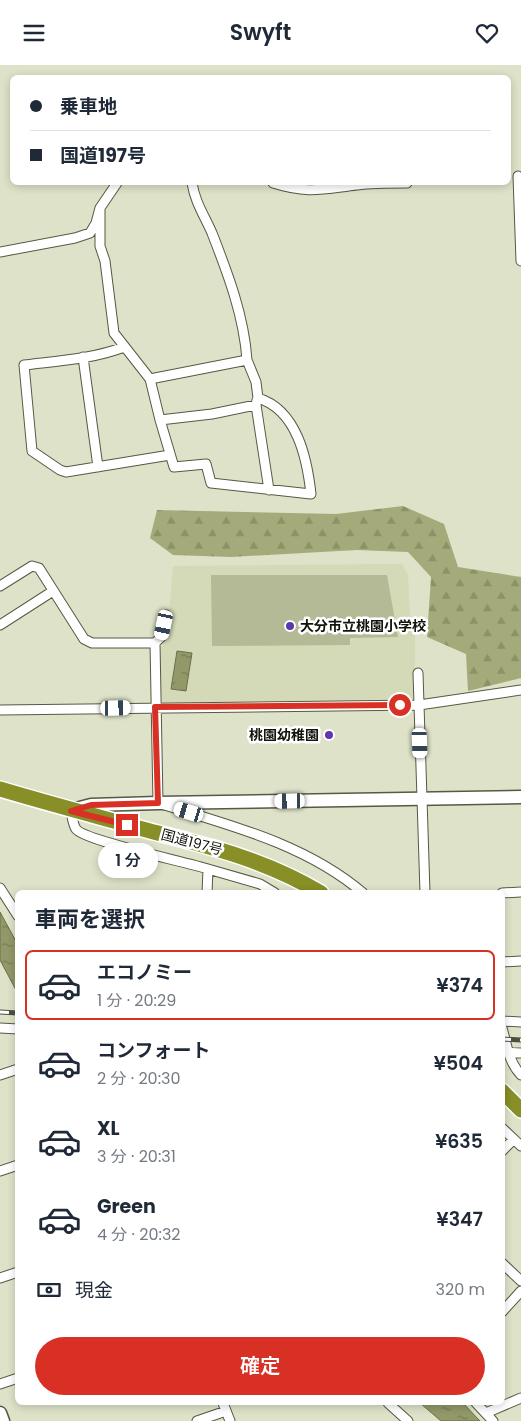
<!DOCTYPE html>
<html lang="ja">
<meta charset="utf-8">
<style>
:root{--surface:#fff;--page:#f2f2f3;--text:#1f2937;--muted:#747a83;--line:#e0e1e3;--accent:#d93025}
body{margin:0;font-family:Poppins,"Noto Sans JP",sans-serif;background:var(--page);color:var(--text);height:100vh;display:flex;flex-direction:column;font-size:19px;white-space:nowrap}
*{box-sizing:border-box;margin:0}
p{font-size:16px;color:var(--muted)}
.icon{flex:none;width:28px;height:28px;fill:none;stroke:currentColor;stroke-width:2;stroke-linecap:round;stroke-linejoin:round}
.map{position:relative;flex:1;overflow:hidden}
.sheet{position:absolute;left:15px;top:825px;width:490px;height:515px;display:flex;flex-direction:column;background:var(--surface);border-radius:8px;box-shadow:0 2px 8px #0003}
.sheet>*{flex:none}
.banner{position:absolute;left:10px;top:10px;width:501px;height:110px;border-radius:8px;box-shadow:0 2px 8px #0003;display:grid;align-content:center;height:110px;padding:0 20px;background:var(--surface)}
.end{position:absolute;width:22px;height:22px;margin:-11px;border:6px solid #d93025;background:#fff;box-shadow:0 0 0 2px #fff}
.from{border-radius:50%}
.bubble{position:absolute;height:35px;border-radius:18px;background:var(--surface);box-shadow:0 2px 8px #0003;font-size:16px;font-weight:600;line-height:35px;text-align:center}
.car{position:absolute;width:15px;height:30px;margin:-15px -8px;border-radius:6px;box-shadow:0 0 4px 1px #0007;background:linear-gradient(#fff 24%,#345 0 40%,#fff 0 76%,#345 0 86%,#fff 0)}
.banner b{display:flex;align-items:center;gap:18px;height:48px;font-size:19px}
.banner b+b{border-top:1px solid var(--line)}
.banner i{width:12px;height:12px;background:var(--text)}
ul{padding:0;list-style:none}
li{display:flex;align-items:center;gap:15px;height:70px;margin:0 10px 8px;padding:0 10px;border:2px solid transparent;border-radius:8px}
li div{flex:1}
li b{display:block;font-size:19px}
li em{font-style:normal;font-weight:600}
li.active{border-color:var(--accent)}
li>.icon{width:45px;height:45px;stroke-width:1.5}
h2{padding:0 20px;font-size:22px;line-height:60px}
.pay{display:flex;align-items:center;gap:12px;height:55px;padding:0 20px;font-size:19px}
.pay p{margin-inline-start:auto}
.action{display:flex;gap:10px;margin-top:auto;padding:10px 20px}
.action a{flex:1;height:58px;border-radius:30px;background:var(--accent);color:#fff;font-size:20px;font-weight:600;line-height:58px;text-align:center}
header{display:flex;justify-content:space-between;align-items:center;height:65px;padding:0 20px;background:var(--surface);font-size:22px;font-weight:600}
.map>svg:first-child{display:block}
.built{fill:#d4d9b8}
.green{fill:#b4b996}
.forest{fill:url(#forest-firs)}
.water{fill:url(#water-ripples);stroke:#6c704c}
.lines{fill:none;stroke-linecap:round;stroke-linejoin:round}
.street-casing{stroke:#565943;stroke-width:11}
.secondary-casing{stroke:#565943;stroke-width:15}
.highway-casing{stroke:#fff;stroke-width:18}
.street{stroke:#fff;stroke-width:9}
.secondary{stroke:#fff;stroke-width:12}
.highway{stroke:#878f26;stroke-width:15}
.rail-casing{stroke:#4d4f41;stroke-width:5}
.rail{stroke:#fff;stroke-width:3;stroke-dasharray:9;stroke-linecap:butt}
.route{stroke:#d93025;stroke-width:6}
.poi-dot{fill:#6036ae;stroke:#fff;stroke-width:2}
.labels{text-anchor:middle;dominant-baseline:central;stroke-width:5;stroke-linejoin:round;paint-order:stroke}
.poi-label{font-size:14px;font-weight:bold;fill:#12130a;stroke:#fff;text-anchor:start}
.street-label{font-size:14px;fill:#12130a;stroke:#fff}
</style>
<header><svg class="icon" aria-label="menu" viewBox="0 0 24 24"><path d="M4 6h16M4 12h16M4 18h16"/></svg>Swyft<svg class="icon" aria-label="heart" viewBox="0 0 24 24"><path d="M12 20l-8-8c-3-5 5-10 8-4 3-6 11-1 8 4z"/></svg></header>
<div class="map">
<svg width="521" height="1356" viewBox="0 0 521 1356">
<defs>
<pattern id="forest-firs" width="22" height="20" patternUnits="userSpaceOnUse" patternTransform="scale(1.25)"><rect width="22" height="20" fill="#a4aa79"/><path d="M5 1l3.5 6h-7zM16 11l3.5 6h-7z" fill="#8c9167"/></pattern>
<pattern id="water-ripples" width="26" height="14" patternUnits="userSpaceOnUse" patternTransform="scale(1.25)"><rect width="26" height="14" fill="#929868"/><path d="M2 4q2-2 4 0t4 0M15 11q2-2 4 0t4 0" fill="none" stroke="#767b54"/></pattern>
</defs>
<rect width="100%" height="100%" fill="#dee2c8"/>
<!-- built -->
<path class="built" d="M402 499 408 510 410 550 415 571V634L164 638 161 635 160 585 167 572 173 501Z"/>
<!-- green -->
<path class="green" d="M211 510H387L398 572 350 573V580L212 581Z"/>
<!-- forest -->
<path class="forest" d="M403 441 444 459 458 502 521 512V613L468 626 466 589 427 572 431 512 408 487 357 485 231 492 173 490 150 473 157 445 336 449Z"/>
<!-- water -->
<path class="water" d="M177 586 192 588 186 626 171 624Z
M0 847 17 878V927L0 895Z
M420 1338H463L480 1356H441Z"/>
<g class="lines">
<!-- street casing -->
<g class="street-casing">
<path id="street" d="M518 111 521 196
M192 118C195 137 204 150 212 168 228 209 244 251 247 295
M273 118C308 129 322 124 357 120 373 118 390 118 407 118
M100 143V181L105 196 114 268 150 314 160 355 174 402 206 399 211 418 311 429C307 393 297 345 258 333L256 317 247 295 150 314
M0 187 75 173 90 168 96 158 100 143 117 118
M124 282C93 294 57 296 24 300L32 386 60 405 66 407 170 390
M83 292 98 402
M257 335 256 340 269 425
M160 355 212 349 256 340
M0 521 32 501 39 503 84 574 92 578H155L162 571 166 550
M0 560 53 526
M155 578 158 738C229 760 306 779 363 828
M418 608 425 828
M0 645 419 640 521 625
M71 746C72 751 73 760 76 764 85 776 187 797 208 804
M0 823 18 851
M207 828 208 804 260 819 275 828
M502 828 521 827
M502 897 521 896
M502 956 521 957
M0 963 18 964
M502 963C507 980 508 996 521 1010
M503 987 521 988
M0 1010 18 1004
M502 1063 521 1081
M502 1086 513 1075
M0 1106 18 1100
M502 1198 521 1216
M0 1213 18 1207
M502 1247 521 1226
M0 1319 18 1313
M223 1338 230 1356
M388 1338 408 1356
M476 1338 493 1356
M486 1348 521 1333
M197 1356 226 1346"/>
</g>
<!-- secondary casing -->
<g class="secondary-casing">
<path id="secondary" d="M72 745 91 740 158 738 521 732
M0 1348 3 1356"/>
</g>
<!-- highway casing -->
<g class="highway-casing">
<path id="highway" d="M0 724C50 739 100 752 150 766 212 782 265 795 321 828
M502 1026 521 1045"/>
</g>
<!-- street -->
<use href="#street" class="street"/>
<!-- secondary -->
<use href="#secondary" class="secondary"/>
<!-- highway -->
<use href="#highway" class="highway"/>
<!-- rail casing -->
<g class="rail-casing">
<path id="rail" d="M0 947 18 948
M502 974 521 975"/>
</g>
<!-- rail -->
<use href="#rail" class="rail"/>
</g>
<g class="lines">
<!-- route -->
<path class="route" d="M127 760 71 746 91 740 158 738 155 642 400 640"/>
</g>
<!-- markers -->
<g class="poi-dot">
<circle cx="290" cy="561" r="5"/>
<circle cx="329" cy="670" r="5"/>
</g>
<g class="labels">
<!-- poi labels -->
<g class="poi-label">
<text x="300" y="561">大分市立桃園小学校</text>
<text x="319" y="670" text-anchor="end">桃園幼稚園</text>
</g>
<!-- street labels -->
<g class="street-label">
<text transform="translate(192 777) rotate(15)">国道197号</text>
</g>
</g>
</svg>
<i class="end from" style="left:400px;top:640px"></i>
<i class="end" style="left:127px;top:760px"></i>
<div class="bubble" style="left:98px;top:778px;width:60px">1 分</div>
<i class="car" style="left:164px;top:560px;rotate:192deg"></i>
<i class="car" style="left:116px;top:643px;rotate:89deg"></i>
<i class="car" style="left:420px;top:678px;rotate:178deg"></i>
<i class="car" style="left:290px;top:736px;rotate:269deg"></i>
<i class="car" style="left:189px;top:747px;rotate:287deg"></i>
<div class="banner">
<b><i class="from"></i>乗車地</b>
<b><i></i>国道197号</b>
</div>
<section class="sheet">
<h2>車両を選択</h2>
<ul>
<li class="active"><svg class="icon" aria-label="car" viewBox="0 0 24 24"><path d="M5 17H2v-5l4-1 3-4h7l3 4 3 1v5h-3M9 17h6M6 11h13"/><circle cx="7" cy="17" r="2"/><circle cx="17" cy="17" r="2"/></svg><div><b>エコノミー</b><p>1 分 · 20:29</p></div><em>¥374</em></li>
<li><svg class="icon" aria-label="car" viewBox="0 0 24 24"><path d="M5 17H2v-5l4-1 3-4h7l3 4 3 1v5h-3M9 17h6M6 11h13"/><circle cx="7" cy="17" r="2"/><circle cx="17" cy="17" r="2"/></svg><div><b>コンフォート</b><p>2 分 · 20:30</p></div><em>¥504</em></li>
<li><svg class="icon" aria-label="car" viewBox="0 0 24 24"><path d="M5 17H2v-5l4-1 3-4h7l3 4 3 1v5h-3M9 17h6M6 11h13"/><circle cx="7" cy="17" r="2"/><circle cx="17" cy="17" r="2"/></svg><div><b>XL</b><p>3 分 · 20:31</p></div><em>¥635</em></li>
<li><svg class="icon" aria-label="car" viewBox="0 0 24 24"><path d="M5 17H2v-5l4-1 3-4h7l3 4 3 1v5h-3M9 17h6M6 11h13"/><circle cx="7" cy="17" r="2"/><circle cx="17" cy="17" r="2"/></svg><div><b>Green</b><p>4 分 · 20:32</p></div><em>¥347</em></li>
</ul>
<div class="pay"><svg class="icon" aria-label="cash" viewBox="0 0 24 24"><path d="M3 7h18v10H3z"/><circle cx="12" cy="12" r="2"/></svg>現金<p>320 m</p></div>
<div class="action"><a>確定</a></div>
</section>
</div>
